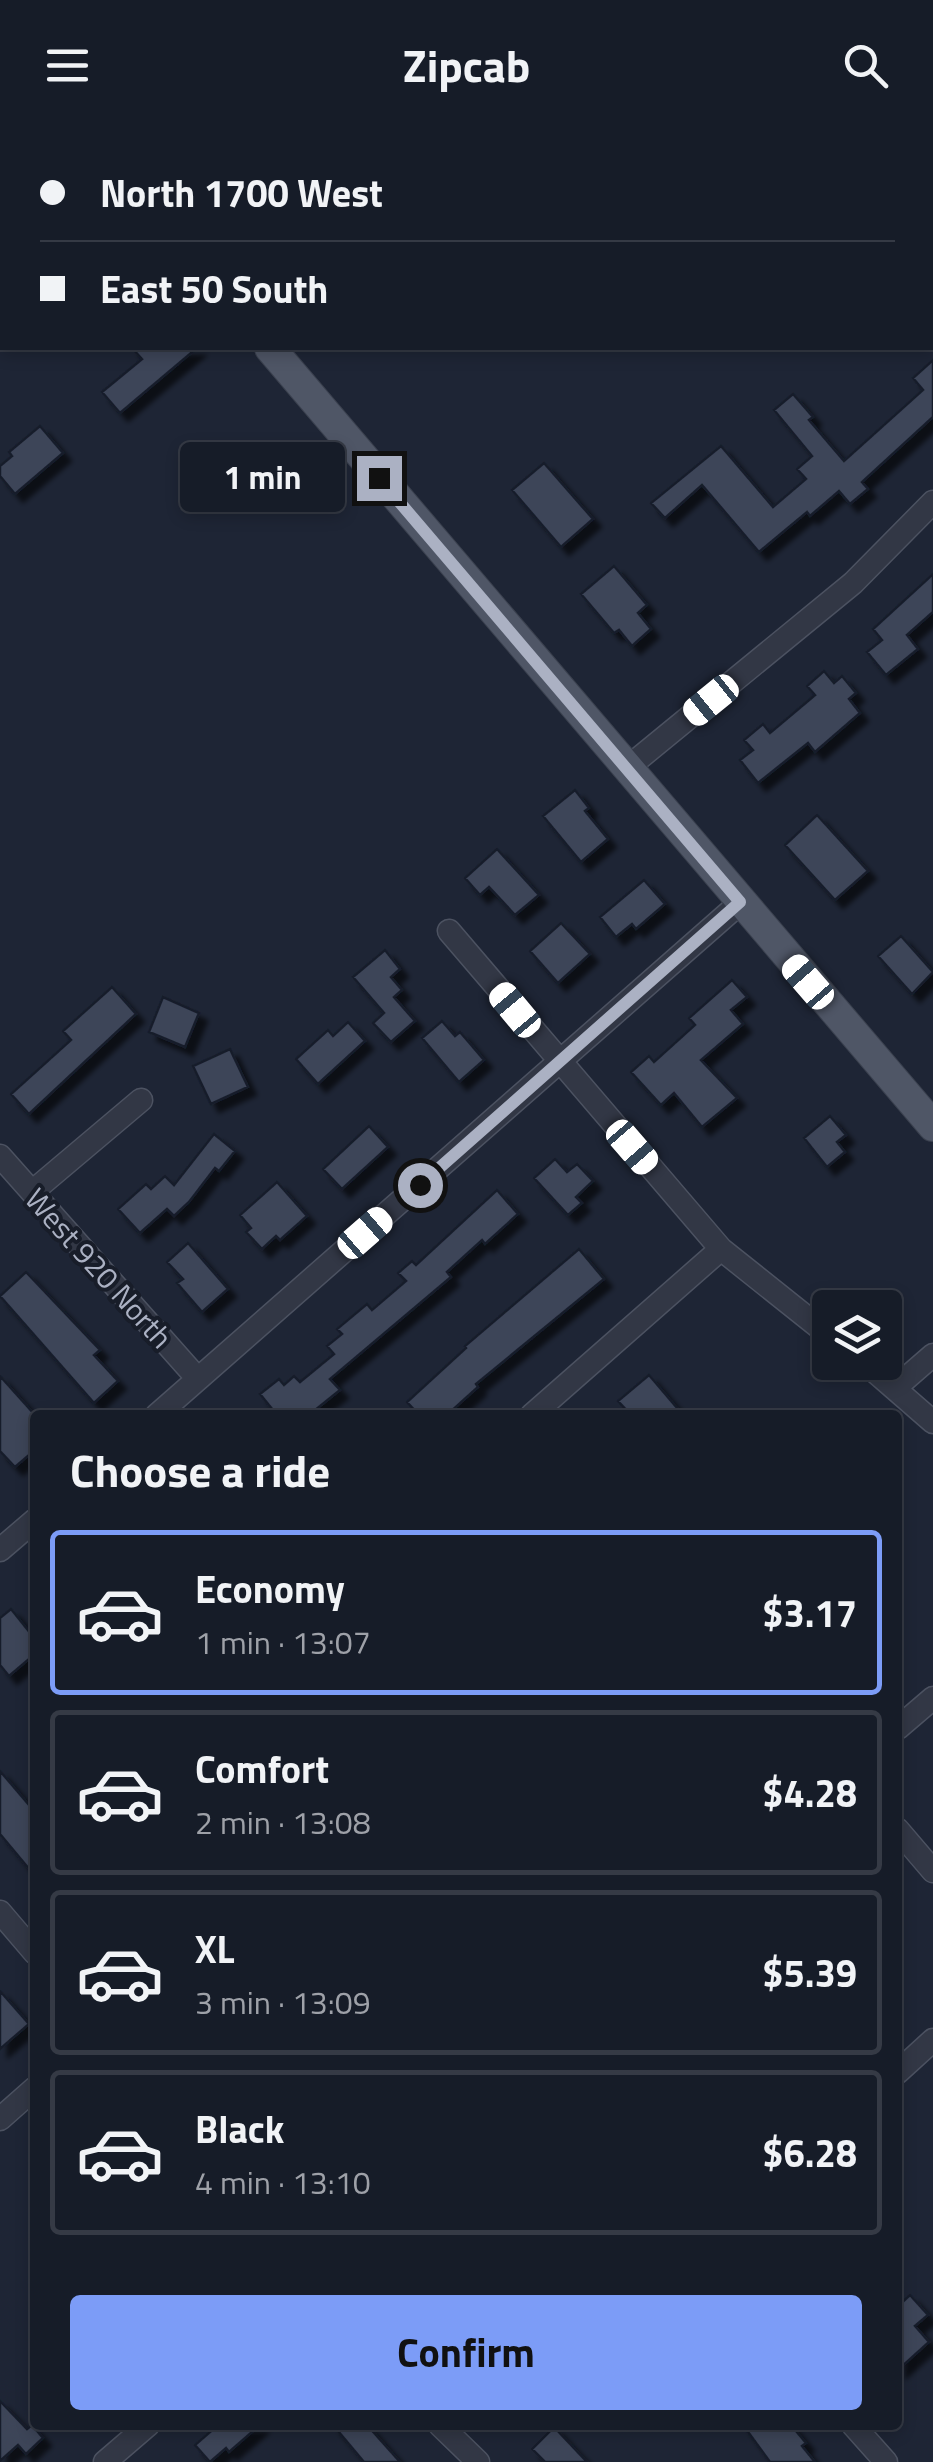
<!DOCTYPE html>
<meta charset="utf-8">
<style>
:root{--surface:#161c28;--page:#1f2530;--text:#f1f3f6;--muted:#9ea1a8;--line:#353a45;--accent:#7c9cf7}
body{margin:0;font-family:"Titillium Web",sans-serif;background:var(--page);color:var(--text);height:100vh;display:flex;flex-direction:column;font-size:38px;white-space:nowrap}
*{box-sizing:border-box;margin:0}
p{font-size:32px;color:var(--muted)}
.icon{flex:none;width:55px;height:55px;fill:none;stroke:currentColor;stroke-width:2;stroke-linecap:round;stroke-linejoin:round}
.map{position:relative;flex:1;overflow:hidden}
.details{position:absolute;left:30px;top:1280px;width:872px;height:1020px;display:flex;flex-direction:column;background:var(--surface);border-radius:10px;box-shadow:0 5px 15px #0003,0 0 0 2px var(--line)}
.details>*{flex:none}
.guide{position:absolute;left:0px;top:0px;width:935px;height:220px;box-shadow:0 5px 15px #0003,0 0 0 2px var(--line);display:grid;align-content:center;height:220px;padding:0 40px;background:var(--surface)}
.tools{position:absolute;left:812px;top:1160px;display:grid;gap:20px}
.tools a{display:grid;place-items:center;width:90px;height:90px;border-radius:10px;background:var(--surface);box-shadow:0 5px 15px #0003,0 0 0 2px var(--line);font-size:50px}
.end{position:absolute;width:45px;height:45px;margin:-22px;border:12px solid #abb1c3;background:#111;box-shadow:0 0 0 5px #111}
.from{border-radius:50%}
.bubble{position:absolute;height:70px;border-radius:10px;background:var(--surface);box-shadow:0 5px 15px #0003,0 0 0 2px var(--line);font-size:32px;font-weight:700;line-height:70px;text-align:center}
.car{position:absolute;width:30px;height:60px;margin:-30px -15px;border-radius:12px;box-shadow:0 0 8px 2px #0007;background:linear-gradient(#fff 24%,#345 0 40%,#fff 0 76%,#345 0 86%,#fff 0)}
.guide b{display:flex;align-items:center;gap:35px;height:95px;font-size:38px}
.guide b+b{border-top:2px solid var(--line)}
.guide i{width:25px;height:25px;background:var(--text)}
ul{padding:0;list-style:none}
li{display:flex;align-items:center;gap:30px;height:165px;margin:0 20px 15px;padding:0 20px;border:5px solid var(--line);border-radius:10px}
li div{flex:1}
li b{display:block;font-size:38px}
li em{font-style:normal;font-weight:700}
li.on{border-color:var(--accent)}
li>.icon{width:90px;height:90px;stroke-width:1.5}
h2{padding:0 40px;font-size:45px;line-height:120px}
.cta{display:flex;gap:20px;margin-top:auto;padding:20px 40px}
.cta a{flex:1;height:115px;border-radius:10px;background:var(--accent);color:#111;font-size:40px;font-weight:700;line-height:115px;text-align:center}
header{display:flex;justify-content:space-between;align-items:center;height:130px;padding:0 40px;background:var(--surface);font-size:45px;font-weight:700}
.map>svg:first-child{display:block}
.building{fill:#3c4458;stroke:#191f2c;stroke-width:2.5;filter:url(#shadow)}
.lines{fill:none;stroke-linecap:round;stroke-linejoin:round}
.minor-casing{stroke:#4c5261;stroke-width:25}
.major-casing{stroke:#3b414f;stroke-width:32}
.minor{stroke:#323745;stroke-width:22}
.major{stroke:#4f5666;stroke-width:30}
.route{stroke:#abb1c3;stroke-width:12}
.labels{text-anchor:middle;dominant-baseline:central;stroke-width:8;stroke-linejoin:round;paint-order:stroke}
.street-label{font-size:30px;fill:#abb1c3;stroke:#181d29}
</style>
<header><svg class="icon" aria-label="menu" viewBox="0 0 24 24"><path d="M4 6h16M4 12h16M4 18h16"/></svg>Zipcab<svg class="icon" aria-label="search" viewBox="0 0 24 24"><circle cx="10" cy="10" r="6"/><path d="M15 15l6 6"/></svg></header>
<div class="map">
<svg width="933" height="2332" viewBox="0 0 933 2332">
<defs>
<filter id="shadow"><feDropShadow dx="8" dy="8" stdDeviation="2.5" flood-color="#0009"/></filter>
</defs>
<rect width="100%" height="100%" fill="#1e2535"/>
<!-- building -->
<path class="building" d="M132 218H197L120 283 102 262 142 229Z
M933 230V287L862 352 868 359 850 374 839 361 810 386 807 382 759 422 702 355 665 388 651 373 721 316 773 377 806 349 797 339 812 326 774 280 793 264 813 287 809 290 844 331 923 260 913 248Z
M40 296 63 323 15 364 0 346V336L12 326 9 322Z
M544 333 593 389 561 417 512 360Z
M614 436 647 475 638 483 651 499 632 516 619 500 614 503 581 464Z
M933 444V482L907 505 918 519 886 545 867 522 882 510 873 499Z
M824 541 834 553 842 546 856 563 849 569 860 583 815 622 808 613 758 653 740 630 753 620 744 610 763 594 770 603 815 565 807 556Z
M575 660 589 678 585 681 608 709 581 732 543 686Z
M817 685 868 741 835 770 785 715Z
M497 719 539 765 515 785 489 757 480 765 465 748Z
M644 750 665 774 636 799 632 794 616 807 600 787Z
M561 793 590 824 558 853 530 821Z
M901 806 933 842 912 864 878 826Z
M385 820 400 839 391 847 402 860 394 867 415 891 391 912 373 893 384 883 353 847Z
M732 850 747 867 731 880 743 894 701 930 737 968 702 997 674 963 661 975 631 942 649 926 654 932 695 895 689 888Z
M112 857 136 884 29 984 11 964 71 910 63 901Z
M163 867 199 883 185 917 149 902Z
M442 891 455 906 460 902 484 930 459 952 422 908Z
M348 892 365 911 318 954 296 929 328 900 333 906Z
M230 919 248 957 211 974 193 936Z
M830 986 846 1005 837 1012 845 1022 827 1037 804 1008Z
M369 996 388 1017 342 1059 323 1039Z
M214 1004 235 1021 219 1041 215 1038 189 1072 174 1086 167 1079 140 1103 118 1079 146 1054 151 1059 165 1046 174 1055Z
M555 1029 567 1042 577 1034 593 1051 576 1067 582 1073 568 1085 534 1048Z
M277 1052 307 1086 280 1110 276 1106 262 1119 246 1102 251 1098 240 1085Z
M497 1060 518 1084 485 1114 482 1110 447 1142 451 1147 330 1249 340 1260 309 1285H277L260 1264 279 1249 284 1255 294 1246 300 1252 334 1224 327 1216 342 1204 337 1199 367 1174 372 1180 406 1151 398 1143 412 1131 416 1135Z
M188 1113 228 1159 202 1182 177 1153 183 1149 167 1132Z
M579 1119 604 1149 476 1254 478 1257 447 1285H419L407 1272 466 1218 465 1216Z
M26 1142 100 1220 94 1225 118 1251 94 1273 0 1166Z
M649 1245 683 1285H631L618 1271Z
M0 1246 35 1285V1320L15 1337 0 1321Z
M11 1479 35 1509V1524L9 1546 0 1535V1488Z
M0 1641 35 1682V1746L0 1704Z
M0 1861 29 1894 0 1919Z
M910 2165 928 2185 915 2196 929 2212 898 2240V2176Z
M0 2271 27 2299 32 2295 43 2308 26 2324 18 2315 0 2331Z
M218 2295H260L229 2322 226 2318 210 2332 195 2315Z
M333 2295H367L400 2332H364Z
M743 2295H791L806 2313 802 2316 815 2332H770Z
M554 2297 587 2332H545L532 2319Z"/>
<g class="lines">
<!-- minor casing -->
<g class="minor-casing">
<path id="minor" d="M626 639 853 453 933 372
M449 801 721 1119 830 1206
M0 1026 198 1249
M32 1062 141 970
M864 1232 933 1292
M895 1258 933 1225
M157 1285 740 773
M532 1285 721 1119
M0 1420 35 1390
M898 1598 933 1568
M898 1700 933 1741
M0 1782 35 1823
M898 1942 933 1910
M0 1989 35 1958
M440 2295 478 2332
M853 2295 886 2332
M105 2332 148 2295"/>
</g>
<!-- major casing -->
<g class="major-casing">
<path id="major" d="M84 0 86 2
M270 218 933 996"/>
</g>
<!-- minor -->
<use href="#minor" class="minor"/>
<!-- major -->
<use href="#major" class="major"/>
</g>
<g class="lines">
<!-- route -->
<path class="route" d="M379 348 740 772 420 1055"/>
</g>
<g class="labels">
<!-- street labels -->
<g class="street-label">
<text transform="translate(99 1138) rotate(48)">West 920 North</text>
</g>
</g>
</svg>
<div class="tools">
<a><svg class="icon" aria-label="layers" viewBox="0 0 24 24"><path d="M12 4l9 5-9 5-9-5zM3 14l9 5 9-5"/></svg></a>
</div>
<i class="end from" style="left:420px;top:1055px"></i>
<i class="end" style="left:379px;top:348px"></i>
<div class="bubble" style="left:180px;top:312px;width:165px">1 min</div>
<i class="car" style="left:711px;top:570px;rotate:231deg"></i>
<i class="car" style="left:808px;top:852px;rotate:319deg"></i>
<i class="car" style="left:515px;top:880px;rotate:320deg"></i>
<i class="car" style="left:632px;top:1017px;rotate:139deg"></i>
<i class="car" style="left:365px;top:1103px;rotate:49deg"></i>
<div class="guide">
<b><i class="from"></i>North 1700 West</b>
<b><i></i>East 50 South</b>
</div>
<section class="details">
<h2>Choose a ride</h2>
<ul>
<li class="on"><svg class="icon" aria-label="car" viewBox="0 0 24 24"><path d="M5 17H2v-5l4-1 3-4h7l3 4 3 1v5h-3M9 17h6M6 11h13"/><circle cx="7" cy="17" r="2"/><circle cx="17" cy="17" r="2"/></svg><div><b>Economy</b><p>1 min · 13:07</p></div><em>$3.17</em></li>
<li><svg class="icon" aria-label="car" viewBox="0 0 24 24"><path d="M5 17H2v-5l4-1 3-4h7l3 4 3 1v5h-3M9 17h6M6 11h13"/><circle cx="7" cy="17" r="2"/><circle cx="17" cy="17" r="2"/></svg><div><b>Comfort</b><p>2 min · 13:08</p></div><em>$4.28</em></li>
<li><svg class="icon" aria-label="car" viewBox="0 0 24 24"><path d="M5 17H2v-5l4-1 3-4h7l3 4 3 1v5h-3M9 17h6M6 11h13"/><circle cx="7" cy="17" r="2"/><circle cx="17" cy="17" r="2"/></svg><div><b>XL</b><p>3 min · 13:09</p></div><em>$5.39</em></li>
<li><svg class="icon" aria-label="car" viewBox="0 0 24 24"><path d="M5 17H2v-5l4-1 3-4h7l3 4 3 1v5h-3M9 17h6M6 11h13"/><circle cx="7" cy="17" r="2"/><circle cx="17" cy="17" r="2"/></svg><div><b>Black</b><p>4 min · 13:10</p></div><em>$6.28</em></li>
</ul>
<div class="cta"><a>Confirm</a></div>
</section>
</div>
